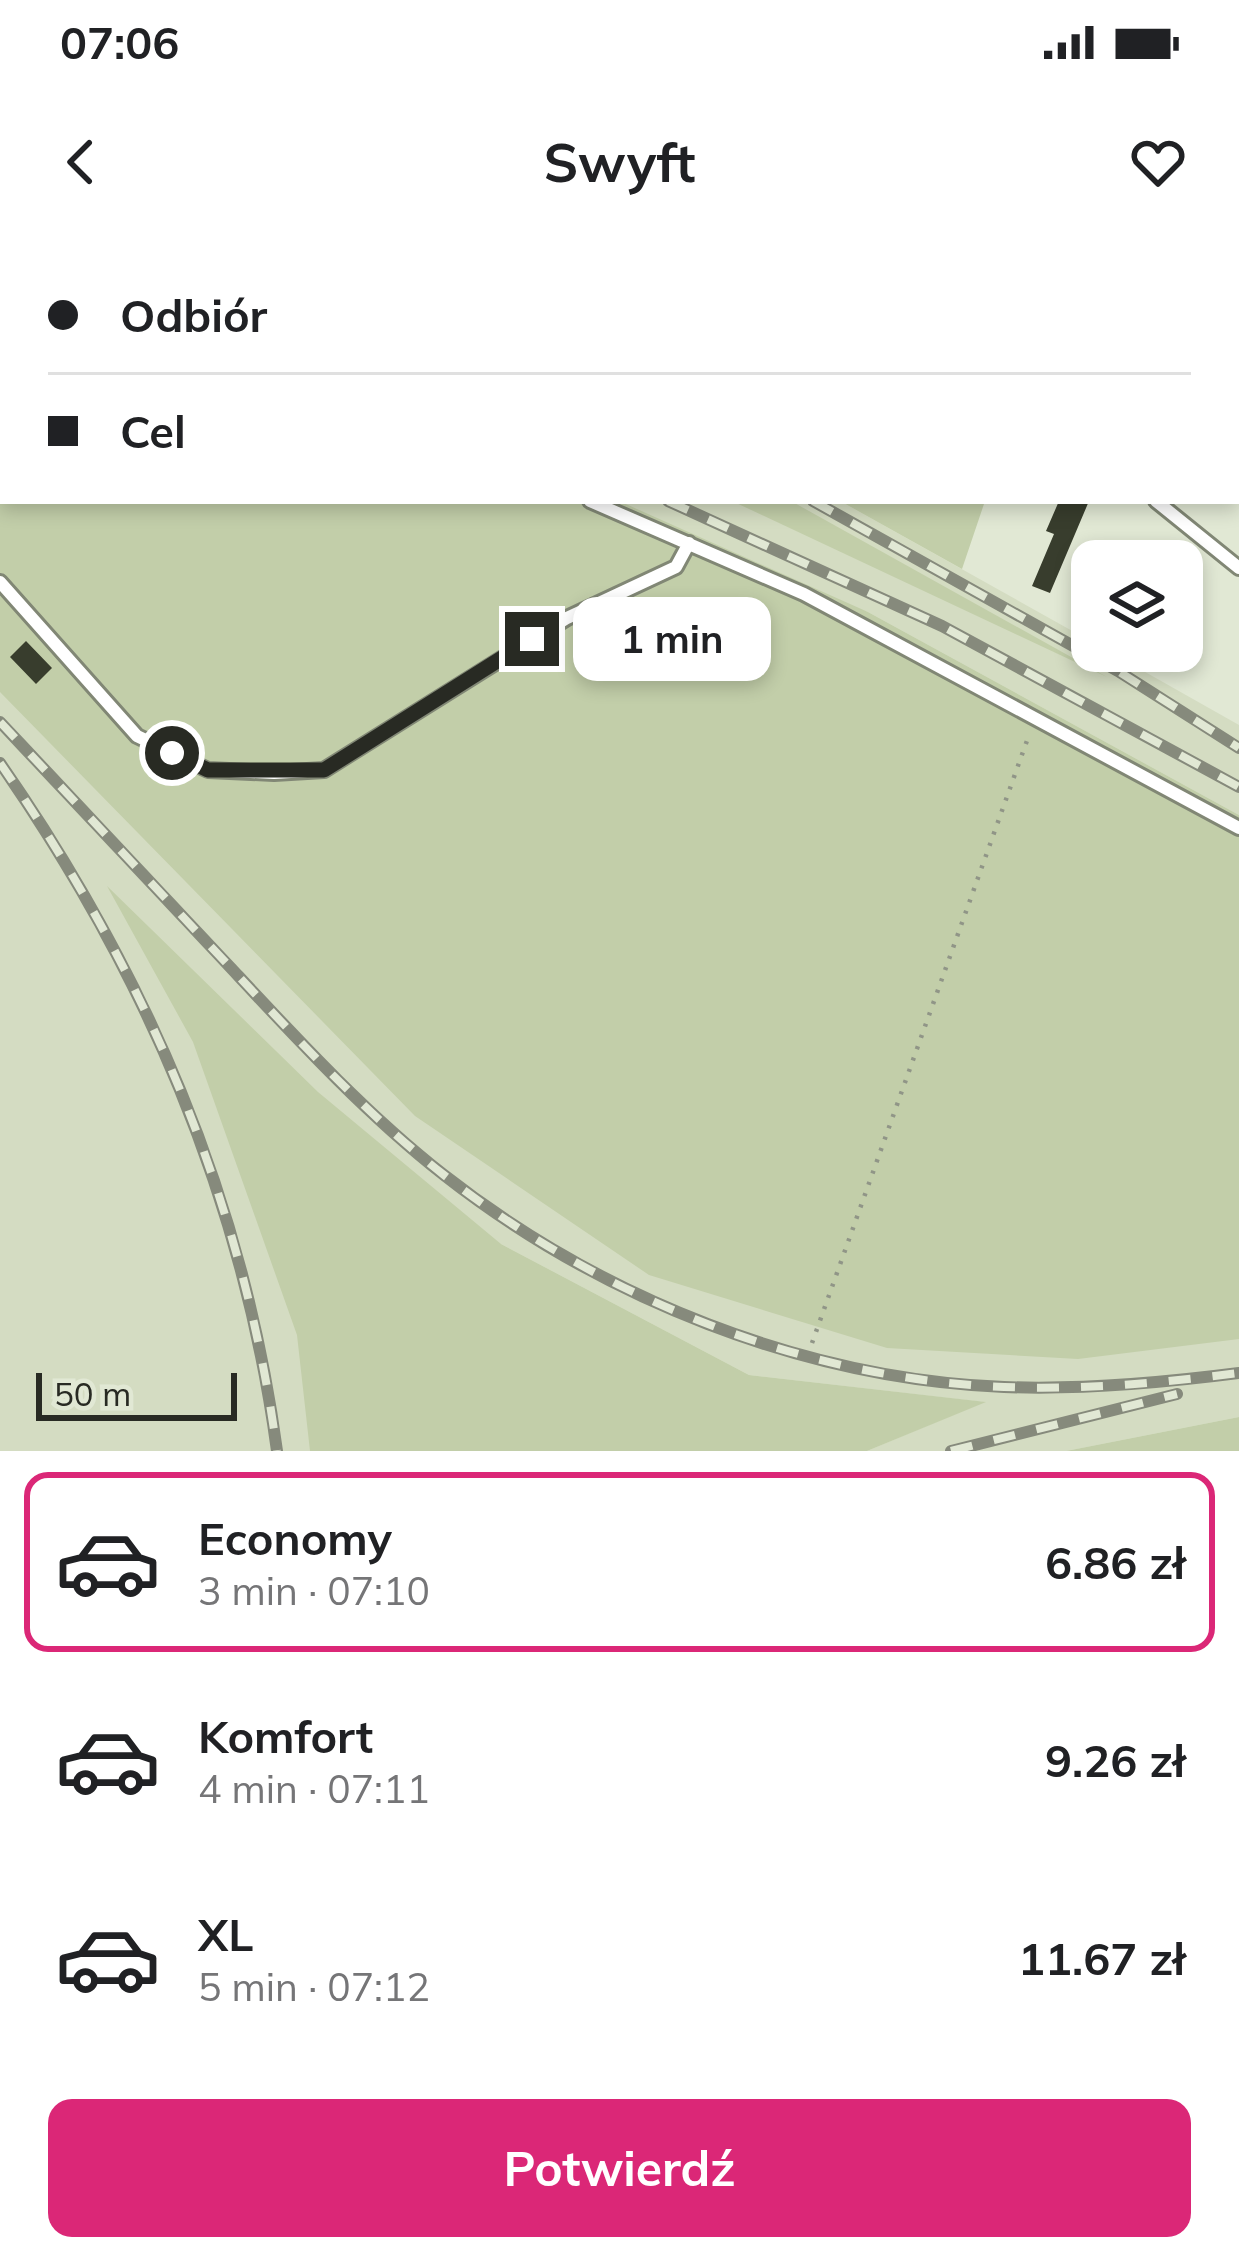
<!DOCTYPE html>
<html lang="pl">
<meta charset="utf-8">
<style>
:root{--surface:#fff;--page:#f2f2f2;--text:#202124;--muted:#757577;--line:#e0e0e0;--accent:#db2777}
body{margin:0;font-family:Mulish,sans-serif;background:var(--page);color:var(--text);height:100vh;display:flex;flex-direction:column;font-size:45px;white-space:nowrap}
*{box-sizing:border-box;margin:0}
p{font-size:39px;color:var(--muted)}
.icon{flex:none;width:66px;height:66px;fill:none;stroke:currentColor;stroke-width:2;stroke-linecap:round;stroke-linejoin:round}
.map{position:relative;height:1211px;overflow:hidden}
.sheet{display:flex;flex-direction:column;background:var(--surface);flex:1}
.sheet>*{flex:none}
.hud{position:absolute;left:0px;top:0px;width:1239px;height:264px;box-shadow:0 6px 18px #0003;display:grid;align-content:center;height:264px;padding:0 48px;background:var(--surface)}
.fabs{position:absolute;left:1071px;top:300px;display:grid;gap:24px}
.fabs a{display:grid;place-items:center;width:132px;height:132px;border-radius:24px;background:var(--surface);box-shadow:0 6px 18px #0003;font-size:60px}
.scale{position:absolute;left:36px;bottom:30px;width:201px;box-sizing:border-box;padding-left:12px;border:6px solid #282a23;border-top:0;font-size:33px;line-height:42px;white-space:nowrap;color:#282a23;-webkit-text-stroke:9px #e1e8d4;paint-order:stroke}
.end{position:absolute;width:54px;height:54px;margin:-27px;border:15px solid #282a23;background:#fff;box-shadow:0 0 0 6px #fff}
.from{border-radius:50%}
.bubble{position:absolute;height:84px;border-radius:24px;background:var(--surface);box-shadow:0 6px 18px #0003;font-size:39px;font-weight:700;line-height:84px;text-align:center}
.hud b{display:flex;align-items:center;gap:42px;height:114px;font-size:45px}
.hud b+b{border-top:3px solid var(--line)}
.hud i{width:30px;height:30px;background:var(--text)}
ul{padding:21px 0 0;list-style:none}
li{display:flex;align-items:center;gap:36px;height:180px;margin:0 24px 18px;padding:0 24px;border:6px solid transparent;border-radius:24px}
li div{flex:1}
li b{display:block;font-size:45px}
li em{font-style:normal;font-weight:700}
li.active{border-color:var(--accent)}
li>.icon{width:108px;height:108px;stroke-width:1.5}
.primary-button{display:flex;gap:24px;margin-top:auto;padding:24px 48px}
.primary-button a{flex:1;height:138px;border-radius:24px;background:var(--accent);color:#fff;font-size:48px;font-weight:700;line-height:138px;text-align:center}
.status{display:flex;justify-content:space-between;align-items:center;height:84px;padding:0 60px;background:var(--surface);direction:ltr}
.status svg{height:33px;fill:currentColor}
header{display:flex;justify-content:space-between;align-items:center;height:156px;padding:0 48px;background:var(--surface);font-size:54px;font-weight:700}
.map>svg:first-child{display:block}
.built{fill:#d4dcc2}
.green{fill:#c2cea9}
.building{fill:#383d2d}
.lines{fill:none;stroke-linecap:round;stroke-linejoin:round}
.lane-casing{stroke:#818775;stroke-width:18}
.street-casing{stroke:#818775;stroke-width:30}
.secondary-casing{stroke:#818775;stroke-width:39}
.path{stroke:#909587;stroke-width:4.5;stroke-dasharray:3 9;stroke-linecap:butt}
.lane{stroke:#fff;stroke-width:12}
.street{stroke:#fff;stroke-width:24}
.secondary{stroke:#fff;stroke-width:33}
.rail-casing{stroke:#868a7c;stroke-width:12}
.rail{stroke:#e1e8d4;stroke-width:8;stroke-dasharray:22;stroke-linecap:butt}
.route{stroke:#282a23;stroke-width:15}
</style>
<div class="status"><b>07:06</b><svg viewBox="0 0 49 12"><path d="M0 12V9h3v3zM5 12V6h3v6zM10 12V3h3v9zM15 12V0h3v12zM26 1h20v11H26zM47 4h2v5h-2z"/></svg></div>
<header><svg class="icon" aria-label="back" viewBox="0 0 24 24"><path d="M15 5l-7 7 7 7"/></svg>Swyft<svg class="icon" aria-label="heart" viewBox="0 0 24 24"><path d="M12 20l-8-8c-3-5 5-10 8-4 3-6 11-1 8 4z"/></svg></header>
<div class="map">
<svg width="1239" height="1211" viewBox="0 0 1239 1211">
<rect width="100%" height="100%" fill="#e1e8d4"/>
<!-- built -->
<path class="built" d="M521 261H840L1092 402V411H1108L1239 485V575L868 372Z
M0 390 1239 1087V1177L1066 1211H867L984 1162 749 1135 501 1004 324 1211H0Z"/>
<!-- green -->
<path class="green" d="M0 0H302L308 3H3V37Z
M364 0H632L639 3H370Z
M0 83 3 261H619L868 372 1239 575V1099L1078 1119 887 1108 649 1035 415 876 0 452Z
M732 261H791L1107 437Z
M840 261H985L962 329Z
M107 646 318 852 501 1004 749 1135 986 1162 867 1211H310L297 1095 193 802Z
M1239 1177V1211H1066Z"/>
<!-- building -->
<path class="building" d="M1059 261H1089L1050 353 1032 346 1054 294 1046 291Z
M26 401 52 428 36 444 10 417Z"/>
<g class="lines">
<!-- lane casing -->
<g class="lane-casing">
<path id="lane" d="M0 104H3
M590 261 804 354 1239 588
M1156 261 1239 328
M0 342 137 496 208 530 274 533 324 530 567 378 676 327 689 303"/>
</g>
<!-- street casing -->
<g class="street-casing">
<path id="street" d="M882 3 886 0
M1236 82 1239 75"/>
</g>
<!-- secondary casing -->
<g class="secondary-casing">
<path id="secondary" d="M990 0 993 3
M1236 229 1239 232"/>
</g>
<!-- path -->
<path class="path" d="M638 0 645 3
M927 0 930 3
M812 1103 1029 495"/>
<!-- lane -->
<use href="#lane" class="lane"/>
<!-- street -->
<use href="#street" class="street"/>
<!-- secondary -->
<use href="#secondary" class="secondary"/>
<!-- rail casing -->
<g class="rail-casing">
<path id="rail" d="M336 0 341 3
M0 45H3
M668 261 942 386 1239 547
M813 261 1118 431 1239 508
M0 482C77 564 153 645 230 727 298 800 365 873 444 935 601 1058 804 1139 1004 1147 1083 1150 1161 1143 1239 1133
M0 523C145 732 243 957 277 1211
M951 1211 1177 1154"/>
</g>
<!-- rail -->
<use href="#rail" class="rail"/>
</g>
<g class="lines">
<!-- route -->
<path class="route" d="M172 513 208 530H324L532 399"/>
</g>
</svg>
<div class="fabs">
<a><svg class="icon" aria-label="layers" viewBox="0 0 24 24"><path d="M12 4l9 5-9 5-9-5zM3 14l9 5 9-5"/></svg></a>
</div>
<div class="scale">50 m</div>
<i class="end from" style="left:172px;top:513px"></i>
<i class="end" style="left:532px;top:399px"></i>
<div class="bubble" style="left:573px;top:357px;width:198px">1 min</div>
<div class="hud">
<b><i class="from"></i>Odbiór</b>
<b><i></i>Cel</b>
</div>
</div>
<section class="sheet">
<ul>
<li class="active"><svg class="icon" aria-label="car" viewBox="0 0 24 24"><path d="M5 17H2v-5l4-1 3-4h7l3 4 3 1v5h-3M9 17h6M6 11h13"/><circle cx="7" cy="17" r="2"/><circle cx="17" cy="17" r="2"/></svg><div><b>Economy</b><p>3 min · 07:10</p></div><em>6.86 zł</em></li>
<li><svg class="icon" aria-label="car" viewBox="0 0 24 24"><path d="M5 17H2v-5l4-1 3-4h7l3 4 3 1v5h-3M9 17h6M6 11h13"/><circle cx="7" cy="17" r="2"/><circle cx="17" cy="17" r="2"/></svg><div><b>Komfort</b><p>4 min · 07:11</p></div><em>9.26 zł</em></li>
<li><svg class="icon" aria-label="car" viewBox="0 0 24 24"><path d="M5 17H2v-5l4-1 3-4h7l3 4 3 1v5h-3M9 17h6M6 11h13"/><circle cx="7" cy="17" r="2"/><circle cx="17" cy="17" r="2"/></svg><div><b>XL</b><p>5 min · 07:12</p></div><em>11.67 zł</em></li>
</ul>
<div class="primary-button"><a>Potwierdź</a></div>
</section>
